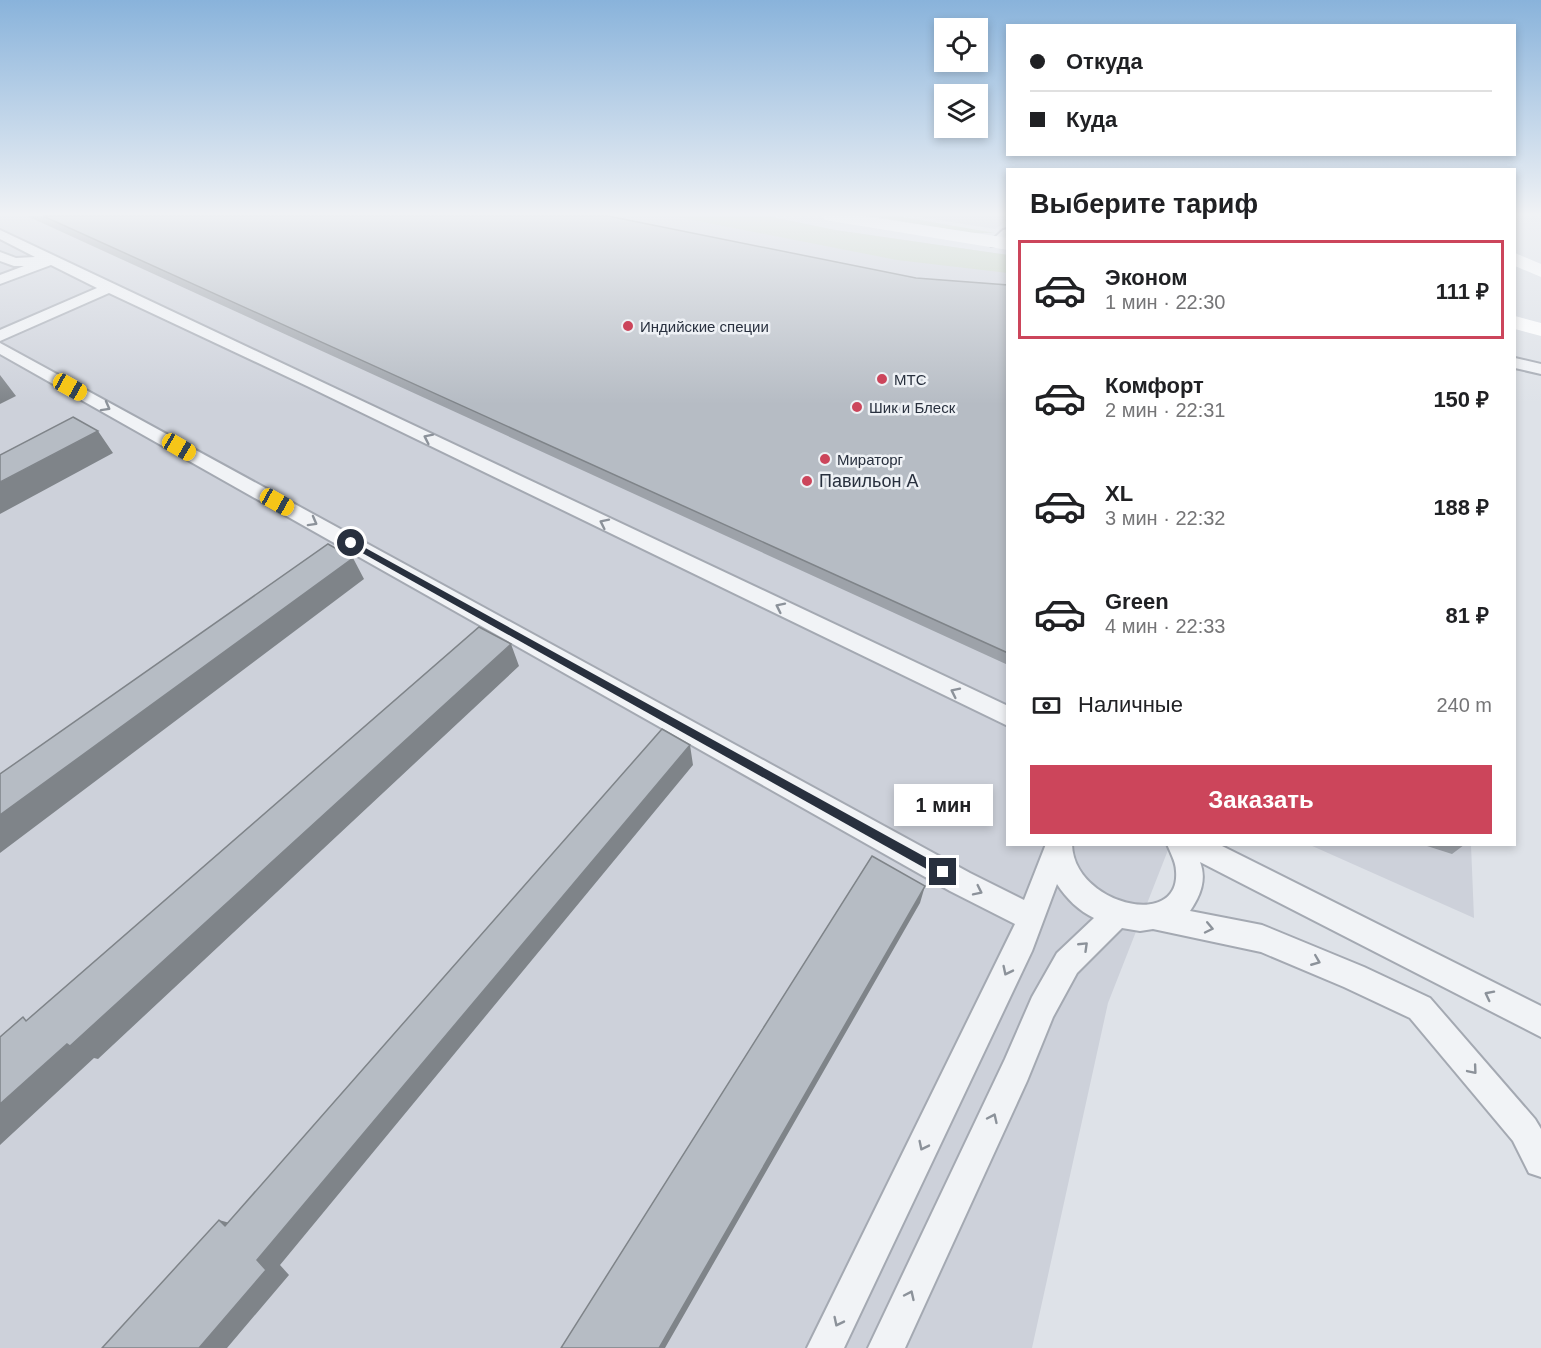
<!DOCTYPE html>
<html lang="ru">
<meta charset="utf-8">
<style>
:root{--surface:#fff;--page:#f6f6f6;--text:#202124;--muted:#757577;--line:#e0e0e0;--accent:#cc455b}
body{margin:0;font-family:Helvetica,sans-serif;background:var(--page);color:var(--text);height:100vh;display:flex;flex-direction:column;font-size:22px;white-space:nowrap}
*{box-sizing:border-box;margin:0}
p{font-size:20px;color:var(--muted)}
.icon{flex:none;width:33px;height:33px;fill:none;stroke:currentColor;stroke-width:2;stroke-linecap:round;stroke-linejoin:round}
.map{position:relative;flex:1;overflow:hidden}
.side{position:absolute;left:1006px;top:168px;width:510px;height:678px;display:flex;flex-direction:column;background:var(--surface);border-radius:0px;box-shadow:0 3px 9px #0003}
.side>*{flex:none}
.banner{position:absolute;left:1006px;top:24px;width:510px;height:132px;border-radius:0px;box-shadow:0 3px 9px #0003;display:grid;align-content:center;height:132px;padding:0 24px;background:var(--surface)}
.fabs{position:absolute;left:934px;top:18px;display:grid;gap:12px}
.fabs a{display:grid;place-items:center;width:54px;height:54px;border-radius:0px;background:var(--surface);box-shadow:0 3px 9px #0003;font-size:30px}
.end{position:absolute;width:27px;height:27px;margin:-14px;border:8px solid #28303e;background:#fff;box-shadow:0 0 0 3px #fff}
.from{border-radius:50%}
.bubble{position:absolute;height:42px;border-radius:0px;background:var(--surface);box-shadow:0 3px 9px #0003;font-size:20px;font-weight:700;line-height:42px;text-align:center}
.car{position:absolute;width:18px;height:36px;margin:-18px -9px;border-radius:8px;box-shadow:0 0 4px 2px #0007;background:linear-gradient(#f5c518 24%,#345 0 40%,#f5c518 0 76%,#345 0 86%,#f5c518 0)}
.banner b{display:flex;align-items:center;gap:21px;height:57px;font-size:22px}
.banner b+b{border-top:2px solid var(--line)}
.banner i{width:15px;height:15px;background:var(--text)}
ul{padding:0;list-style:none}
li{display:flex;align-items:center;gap:18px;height:99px;margin:0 12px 9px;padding:0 12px;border:3px solid transparent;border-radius:0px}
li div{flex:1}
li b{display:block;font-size:22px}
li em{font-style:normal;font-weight:700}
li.active{border-color:var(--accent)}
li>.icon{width:54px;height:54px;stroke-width:1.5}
h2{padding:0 24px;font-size:27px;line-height:72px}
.pay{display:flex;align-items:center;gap:15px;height:66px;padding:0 24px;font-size:22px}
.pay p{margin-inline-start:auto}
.button{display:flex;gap:12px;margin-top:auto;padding:12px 24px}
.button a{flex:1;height:69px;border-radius:0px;background:var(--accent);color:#fff;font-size:24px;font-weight:700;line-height:69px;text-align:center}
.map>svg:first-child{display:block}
.built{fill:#cdd1da}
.green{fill:#c5d2c0}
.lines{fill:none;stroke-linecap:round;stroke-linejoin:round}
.street-casing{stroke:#a4a9b2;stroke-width:4}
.street{fill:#f1f3f6;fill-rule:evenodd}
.secondary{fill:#fff;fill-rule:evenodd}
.wall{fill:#9da2a9}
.shaded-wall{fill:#7f8489}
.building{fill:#b6bcc4;stroke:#7f8489;stroke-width:1.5}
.oneway{stroke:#8c929a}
.route{fill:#28303e}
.poi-dot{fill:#cc455b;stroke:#eef1f5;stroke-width:2}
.labels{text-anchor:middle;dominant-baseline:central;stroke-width:5;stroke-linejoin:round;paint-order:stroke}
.far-poi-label{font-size:15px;fill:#28303e;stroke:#eef1f5;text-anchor:start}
.poi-label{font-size:18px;fill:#28303e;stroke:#eef1f5;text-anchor:start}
</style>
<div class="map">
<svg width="1541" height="1348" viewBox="0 0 1541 1348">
<rect width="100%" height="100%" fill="#dee2e8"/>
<!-- built -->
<path class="built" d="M0 216H767L835 230 1008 255V844L1170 845 1108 1003 1032 1348H0Z
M913 216H1008V220L995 229Z
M1310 845H1471L1474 918Z"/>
<!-- green -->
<path class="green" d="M673 216H767L835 230 1008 255V273L897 260Z
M871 216H897L995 233H971Z"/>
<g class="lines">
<!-- street casing -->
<g class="street-casing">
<path id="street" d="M1008 229V240L1001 246H991L989 243 1003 230Z
M0 230 1008 706V726L307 386 109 293 0 341V330L97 288 51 265 0 284V275L24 266H14L0 261V252L16 258 35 257 0 239Z
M0 343 970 873 1024 900 1046 844H1072C1073 904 1181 931 1176 871 1176 862 1170 852 1167 844H1218L1541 1006V1037L1200 862C1207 880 1200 896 1190 911L1262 925 1364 967 1430 998 1535 1119 1541 1129V1177L1529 1173 1513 1141 1410 1018 1344 987 1261 952 1153 929 1140 931 1122 928 1077 973 1053 1017 1027 1081 905 1348H868L1005 1059 1032 997 1057 953 1094 918C1079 911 1066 898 1057 884L1032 951 844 1348H807L1015 924 950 891 0 354Z
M1515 358 1541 364V374L1515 368Z"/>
</g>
<!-- street -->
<use href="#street" class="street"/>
<!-- secondary -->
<path class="secondary" d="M822 216H863L1008 238V250L831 221 825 220Z
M1515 253 1541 264V277L1515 266Z
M1515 316 1541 323V336L1515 329Z"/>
</g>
<!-- wall -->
<path class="wall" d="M27 216H608L916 278 1008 285V665Z
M1427 844H1464V845L1452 854 1427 846Z"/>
<!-- shaded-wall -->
<path class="shaded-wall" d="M0 375 16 396 0 404Z
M98 431 113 453 0 514V482Z
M353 558 364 579 0 853V815Z
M511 644 519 666 98 1059 94 1058 0 1145V1104Z
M690 745 693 765 280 1265 289 1275 227 1348H199L257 1260Z
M925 886 920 903 665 1348H659Z
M219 1220 244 1227 225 1226Z"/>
<!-- building -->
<path class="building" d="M43 216H608L916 278 1008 285V653Z
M73 417 98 431 0 482V455Z
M328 544 353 558 0 815V774Z
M479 627 511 644 70 1046 67 1044 0 1104V1037L23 1017 26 1021Z
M662 729 690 745 257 1260 266 1270 199 1348H102L219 1220 225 1226Z
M872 856 925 886 659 1348H561Z"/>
<!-- one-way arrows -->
<defs><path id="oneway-chevron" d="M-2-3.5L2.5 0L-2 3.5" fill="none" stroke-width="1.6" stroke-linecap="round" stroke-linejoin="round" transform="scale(1.5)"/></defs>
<g class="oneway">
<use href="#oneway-chevron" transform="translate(106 407) rotate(29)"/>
<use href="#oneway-chevron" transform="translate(428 438) rotate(-154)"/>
<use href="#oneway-chevron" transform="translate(313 522) rotate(29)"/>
<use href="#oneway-chevron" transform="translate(604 523) rotate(-154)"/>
<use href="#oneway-chevron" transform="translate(780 607) rotate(-154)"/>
<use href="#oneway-chevron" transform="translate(955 692) rotate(-154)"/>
<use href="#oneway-chevron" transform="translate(978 891) rotate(26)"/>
<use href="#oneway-chevron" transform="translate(1209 928) rotate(12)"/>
<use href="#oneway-chevron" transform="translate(1084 946) rotate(-44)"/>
<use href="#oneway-chevron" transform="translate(1316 961) rotate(22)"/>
<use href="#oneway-chevron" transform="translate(1007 971) rotate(116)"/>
<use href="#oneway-chevron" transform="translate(1489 995) rotate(-153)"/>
<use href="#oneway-chevron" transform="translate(1473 1070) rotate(50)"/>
<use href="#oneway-chevron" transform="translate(993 1118) rotate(-65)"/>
<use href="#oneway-chevron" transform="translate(923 1146) rotate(116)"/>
<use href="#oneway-chevron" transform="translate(910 1295) rotate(-65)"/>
<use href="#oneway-chevron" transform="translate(838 1322) rotate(116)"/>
</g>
<!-- sky -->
<linearGradient id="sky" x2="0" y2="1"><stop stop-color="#89b3db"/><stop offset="0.53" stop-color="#f0f2f5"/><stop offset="1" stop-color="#f0f2f5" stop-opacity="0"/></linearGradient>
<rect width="1541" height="404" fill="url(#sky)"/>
<!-- route -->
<path class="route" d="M351 540 947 869V876H939L348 545 347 543Z"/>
<!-- markers -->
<g class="poi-dot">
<circle cx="628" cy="326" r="6"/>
<circle cx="882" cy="379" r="6"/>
<circle cx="857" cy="407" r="6"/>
<circle cx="825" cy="459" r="6"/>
<circle cx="807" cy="481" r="6"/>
</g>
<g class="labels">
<!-- far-poi labels -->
<g class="far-poi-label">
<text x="640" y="326">Индийские специи</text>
<text x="894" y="379">МТС</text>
<text x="869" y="407">Шик и Блеск</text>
<text x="837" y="459">Мираторг</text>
</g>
<!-- poi labels -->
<g class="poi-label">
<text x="819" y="481">Павильон А</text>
</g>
</g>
</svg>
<div class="fabs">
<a><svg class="icon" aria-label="locate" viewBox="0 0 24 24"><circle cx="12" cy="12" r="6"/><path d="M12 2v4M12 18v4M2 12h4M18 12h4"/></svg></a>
<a><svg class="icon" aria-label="layers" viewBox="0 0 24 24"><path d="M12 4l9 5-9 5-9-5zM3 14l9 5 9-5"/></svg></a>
</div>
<i class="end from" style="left:351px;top:543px"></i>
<i class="end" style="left:943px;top:872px"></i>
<div class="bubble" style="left:894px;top:784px;width:99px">1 мин</div>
<i class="car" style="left:70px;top:387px;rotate:119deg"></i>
<i class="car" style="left:179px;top:447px;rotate:120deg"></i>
<i class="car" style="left:277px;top:502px;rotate:119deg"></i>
<div class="banner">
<b><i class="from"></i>Откуда</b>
<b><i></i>Куда</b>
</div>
<section class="side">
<h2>Выберите тариф</h2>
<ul>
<li class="active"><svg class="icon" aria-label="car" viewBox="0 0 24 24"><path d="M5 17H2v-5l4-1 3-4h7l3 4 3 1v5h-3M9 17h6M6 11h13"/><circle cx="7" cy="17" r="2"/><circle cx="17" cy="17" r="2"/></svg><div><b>Эконом</b><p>1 мин · 22:30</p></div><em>111 ₽</em></li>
<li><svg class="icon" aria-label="car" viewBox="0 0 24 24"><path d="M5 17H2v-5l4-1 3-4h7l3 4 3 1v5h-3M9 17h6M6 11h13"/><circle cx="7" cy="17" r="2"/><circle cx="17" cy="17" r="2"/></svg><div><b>Комфорт</b><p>2 мин · 22:31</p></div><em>150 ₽</em></li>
<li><svg class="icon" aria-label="car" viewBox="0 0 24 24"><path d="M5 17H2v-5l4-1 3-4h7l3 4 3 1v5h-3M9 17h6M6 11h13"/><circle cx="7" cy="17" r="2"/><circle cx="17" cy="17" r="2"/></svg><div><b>XL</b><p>3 мин · 22:32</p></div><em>188 ₽</em></li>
<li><svg class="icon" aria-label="car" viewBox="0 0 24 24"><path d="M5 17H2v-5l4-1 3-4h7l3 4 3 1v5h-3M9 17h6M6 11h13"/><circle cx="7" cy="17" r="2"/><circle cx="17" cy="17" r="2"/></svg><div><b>Green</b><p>4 мин · 22:33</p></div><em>81 ₽</em></li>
</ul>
<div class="pay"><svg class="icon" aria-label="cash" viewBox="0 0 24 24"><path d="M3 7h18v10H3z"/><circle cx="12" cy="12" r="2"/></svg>Наличные<p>240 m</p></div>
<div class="button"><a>Заказать</a></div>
</section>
</div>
